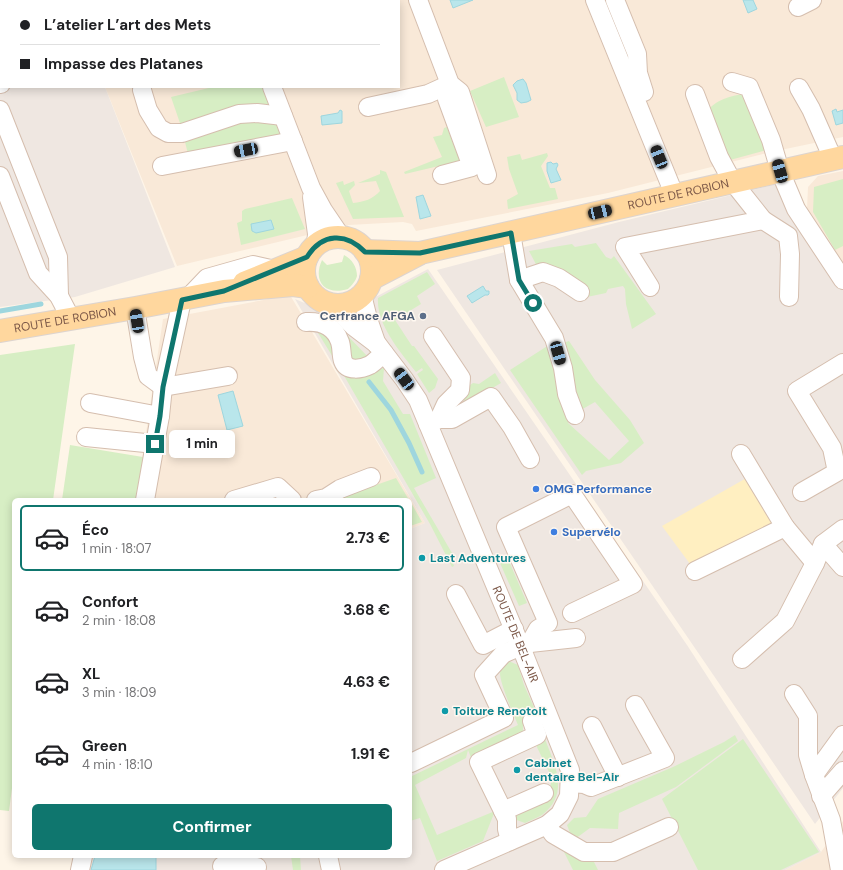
<!DOCTYPE html>
<html lang="fr">
<meta charset="utf-8">
<style>
:root{--surface:#fff;--page:#f6f6f6;--text:#202124;--muted:#757577;--line:#e0e0e0;--accent:#0f766e}
body{margin:0;font-family:"DM Sans",sans-serif;background:var(--page);color:var(--text);height:100vh;display:flex;flex-direction:column;font-size:15px;white-space:nowrap}
*{box-sizing:border-box;margin:0}
p{font-size:13px;color:var(--muted)}
.icon{flex:none;width:22px;height:22px;fill:none;stroke:currentColor;stroke-width:2;stroke-linecap:round;stroke-linejoin:round}
.map{position:relative;flex:1;overflow:hidden}
.details{position:absolute;left:12px;top:498px;width:400px;height:360px;display:flex;flex-direction:column;background:var(--surface);border-radius:6px;box-shadow:0 2px 10px #0003}
.details>*{flex:none}
.hud{position:absolute;left:0px;top:0px;width:400px;height:88px;box-shadow:0 2px 10px #0003;display:grid;align-content:center;height:88px;padding:0 20px;background:var(--surface)}
.end{position:absolute;width:18px;height:18px;margin:-9px;border:5px solid #0f766e;background:#fff;box-shadow:0 0 0 2px #fff}
.from{border-radius:50%}
.bubble{position:absolute;height:28px;border-radius:6px;background:var(--surface);box-shadow:0 2px 10px #0003;font-size:13px;font-weight:700;line-height:28px;text-align:center}
.car{position:absolute;width:12px;height:24px;margin:-12px -6px;border-radius:5px;box-shadow:0 0 3px 1px #0007;background:linear-gradient(#222 24%,#8ab4d8 0 40%,#222 0 76%,#8ab4d8 0 86%,#222 0)}
.hud b{display:flex;align-items:center;gap:14px;height:38px;font-size:15px}
.hud b+b{border-top:1px solid var(--line)}
.hud i{width:10px;height:10px;background:var(--text)}
ul{padding:7px 0 0;list-style:none}
li{display:flex;align-items:center;gap:12px;height:66px;margin:0 8px 6px;padding:0 12px;border:2px solid transparent;border-radius:6px}
li div{flex:1}
li b{display:block;font-size:15px}
li em{font-style:normal;font-weight:700}
li.active{border-color:var(--accent)}
li>.icon{width:36px;height:36px;stroke-width:1.5}
.action{display:flex;gap:8px;margin-top:auto;padding:8px 20px}
.action a{flex:1;height:46px;border-radius:6px;background:var(--accent);color:#fff;font-size:16px;font-weight:700;line-height:46px;text-align:center}
.map>svg:first-child{display:block}
.residential{fill:#f9e9d8}
.industrial{fill:#efe7e1}
.green{fill:#d7eec4}
.sand{fill:#ffefc1}
.water{fill:#b9e6eb;stroke:#9ed6de}
.lines{fill:none;stroke-linecap:round;stroke-linejoin:round}
.stream{stroke:#9ed6de;stroke-width:5}
.minor-casing{stroke:#d5beae;stroke-width:20}
.major-casing{stroke:#ddd4cf;stroke-width:24}
.minor{stroke:#fff;stroke-width:18}
.major{stroke:#ffd79e;stroke-width:22}
.route{stroke:#0f766e;stroke-width:5}
.service-dot{fill:#5c6f8a;stroke:#fff8f0;stroke-width:1.5}
.shop-dot{fill:#3f7fe0;stroke:#fff8f0;stroke-width:1.5}
.culture-dot{fill:#0f9aa8;stroke:#fff8f0;stroke-width:1.5}
.labels{text-anchor:middle;dominant-baseline:central;stroke-width:3;stroke-linejoin:round;paint-order:stroke}
.street-label{font-size:12px;fill:#7c5848;stroke:#fff8f0}
.service-label{font-size:12px;font-weight:bold;fill:#4e5e75;stroke:#fff8f0;text-anchor:end}
.shop-label{font-size:12px;font-weight:bold;fill:#366cbe;stroke:#fff8f0;text-anchor:start}
.culture-label{font-size:12px;font-weight:bold;fill:#0d838f;stroke:#fff8f0;text-anchor:start}
</style>
<div class="map">
<svg width="843" height="870" viewBox="0 0 843 870">
<rect width="100%" height="100%" fill="#fef5e8"/>
<!-- residential -->
<path class="residential" d="M70 0H843V137L771 152 608 193 416 231 412 224 403 222 349 225 177 266 105 87H399V1Z
M843 171V268L807 209 808 187 818 176Z
M290 295 425 523 410 529V500H136L163 319Z
M843 821V870H785L821 852Z"/>
<!-- industrial -->
<path class="industrial" d="M0 0H70L71 1H1V87H105L175 267 75 297 0 307Z
M786 182 843 270V788L815 824 437 270 619 222Z
M428 269 687 645 821 852 785 870H80L83 856H410V529L425 523 295 299 338 317Z"/>
<!-- green -->
<path class="green" d="M504 77 519 117 486 127 470 91Z
M213 87H265L275 112 182 129 171 97Z
M746 94 767 150 730 160 706 113C714 100 732 95 746 94Z
M239 119H275L284 136 188 154 184 138Z
M447 127 460 161 405 174 404 172 442 157 433 137 442 135 444 128Z
M547 153 548 156 541 166 550 188H555L558 199 508 209 507 200 518 194 509 169 507 157 520 154 522 160Z
M380 170 386 172 404 217 353 219 336 183 343 181 344 185 354 181 355 185 349 191 353 203C364 202 373 199 380 191L376 181 358 183 380 174Z
M843 179V246L835 250 813 212 814 187Z
M292 198 305 229 241 245 237 223 242 221V211L245 209Z
M596 243 606 257 611 259 614 256 656 314 632 329 626 304 625 289 623 286 608 289 606 293 587 297 583 285 539 270 529 251 572 244 575 247Z
M344 255C352 259 357 267 357 276 356 281 351 286 348 289 326 296 312 282 322 260L327 265 342 262Z
M427 272 435 284 417 296 421 304 395 320 412 346H414L438 379 435 388 429 393 417 374 423 370 422 368 416 372C401 353 376 324 378 298Z
M315 328 332 336 340 362 379 369 384 368 383 381 403 414H410L436 478 414 488 452 553 450 555 454 566 452 567 430 524 339 367Z
M344 332 369 358 348 361Z
M569 341 595 380 630 420 644 443 621 463 586 471 582 475 510 370 552 343 571 418 568 423 609 460 629 441 595 402 579 411 560 344Z
M75 344 53 500H14V773L9 811 0 810V355Z
M495 373 501 383 451 412 464 402V389L473 383 479 384Z
M70 445 149 458 141 500H62Z
M396 478 409 500H333Z
M410 501 422 522 410 526Z
M509 561 527 603 519 606 500 563Z
M506 660 518 665 524 685 537 714 523 723V735L472 760 468 750 466 758 415 785 437 835 495 811 483 841 437 861 420 818 410 821V777L518 725C513 713 501 686 500 674 500 670 503 663 506 660Z
M735 735 738 741 676 787 619 813 618 829 590 828 575 839 570 833 567 825 574 818 586 817 598 799 673 767 724 742Z
M545 739C555 766 570 793 542 815 537 818 531 820 525 823L511 818C522 813 544 804 548 793 551 787 551 780 553 774L549 772 535 743Z
M743 739 819 852 781 870H698L662 799Z
M562 848 579 859 594 862 598 870H573Z
M291 856H300L301 870H293Z"/>
<!-- sand -->
<path class="sand" d="M750 476 779 525 693 568 662 526Z"/>
<!-- water -->
<path class="water" d="M450 0H473L453 8Z
M743 0H753L757 9 748 13Z
M523 79 526 83 531 100 527 102 521 103 517 100V93L513 85 517 81Z
M836 109 837 112 843 110V123L836 125 832 111Z
M340 110 342 111V123L322 125 321 116 338 113Z
M551 162 553 164 557 163 558 165 556 169 561 180 551 183 547 171V163Z
M423 195 431 216 420 219 416 197Z
M271 220 274 229 256 233 252 231 251 224Z
M483 286 486 291H489V294L488 295H485L472 303 467 296Z
M233 391 243 426 227 430 218 395Z
M95 856H156V870H91Z"/>
<g class="lines">
<!-- stream -->
<path class="stream" d="M0 311 41 304
M369 382 391 410 409 443 422 472"/>
<!-- minor casing -->
<g class="minor-casing">
<g id="minor">
<path d="M238 0 239 1"/>
<path d="M418 0 450 84 460 92 487 175"/>
<path d="M595 0 674 194"/>
<path d="M615 0 637 54 638 73 644 92"/>
<path d="M252 1 253 0"/>
<path d="M798 7 812 0"/>
<path d="M732 82 749 87 771 140 780 171 796 209 843 280"/>
<path d="M0 84H1"/>
<path d="M272 87 311 188 323 210 342 238"/>
<path d="M799 88 811 109 833 159"/>
<path d="M142 90 148 110 159 128 168 133H182L239 114 257 113 283 116"/>
<path d="M368 107 428 94 450 84"/>
<path d="M0 110 58 257 59 296"/>
<path d="M162 166 293 141"/>
<path d="M442 175 472 167 447 99 450 84"/>
<path d="M0 176 38 273 59 296 71 319"/>
<path d="M312 197 317 234 316 245"/>
<path d="M763 220 788 236 790 254 789 297"/>
<path d="M511 233 519 280 554 338 563 368 567 394 575 415"/>
<path d="M519 280 543 272 559 278 580 292"/>
<path d="M650 287 625 247 763 220 732 181 719 157 695 94"/>
<path d="M362 295 368 319 377 345"/>
<path d="M187 299 207 278 253 265 275 270"/>
<path id="s1" d="M332 305 353 326 378 345 384 353 404 379 418 400 521 647 570 770 569 796 560 814 547 825 444 870"/>
<path d="M135 308 143 357 148 376 163 387 228 376"/>
<path d="M306 322C321 321 335 327 340 342 342 348 341 355 343 361 347 372 362 369 370 365 375 362 380 356 384 353"/>
<path d="M433 336 461 378 460 390 446 404 439 419"/>
<path d="M90 403 160 416"/>
<path d="M428 424 439 419H452L491 397 512 427 530 459"/>
<path d="M86 437 155 444"/>
<path d="M741 454 785 527"/>
<path d="M802 492 837 472 832 448 797 391 843 363"/>
<path d="M145 500 160 416 163 387 182 300"/>
<path d="M234 500 278 487 292 500"/>
<path d="M316 500 326 498 340 489 371 477"/>
<path d="M823 544 843 567"/>
<path d="M695 571 785 527 815 563"/>
<path d="M456 594 483 645 514 629"/>
<path d="M530 643 538 629 548 623 506 527 572 494 633 584 572 613"/>
<path d="M742 659 785 621 815 563 823 544 843 529"/>
<path d="M794 694 808 716V755L814 775"/>
<path d="M592 726 618 777"/>
<path d="M411 763 504 718 484 675 503 654 514 649 530 643 576 638"/>
<path d="M570 783 584 784 591 787 665 758 635 705"/>
<path d="M821 796 843 771"/>
<path d="M503 811 544 793"/>
<path d="M547 825 553 834 584 852H613L669 827"/>
<path d="M510 841 507 829V819L479 762 537 735 532 721"/>
<path d="M328 856 331 870"/>
<path d="M222 866 257 867"/>
<path d="M80 870 83 856"/>
<path d="M840 870 831 820 814 775 843 735"/>
</g>
</g>
<!-- major casing -->
<g class="major-casing">
<g id="major">
<circle cx="338" cy="271" r="34"/>
<path id="s2" d="M365 251 420 253 843 157"/>
<path d="M371 279 419 254"/>
<path d="M244 283 307 257"/>
<path id="s3" d="M0 331 135 308 224 291 293 285 308 287"/>
</g>
</g>
<!-- minor -->
<use href="#minor" class="minor"/>
<!-- major -->
<use href="#major" class="major"/>
</g>
<g class="lines">
<!-- route -->
<path class="route" d="M155 444 160 416 163 387 182 300 224 291 307 257C322 233 346 232 365 252L420 253 511 233 519 280 533 303"/>
</g>
<!-- markers -->
<circle class="service-dot" cx="423" cy="316" r="4"/>
<g class="shop-dot">
<circle cx="536" cy="489" r="4"/>
<circle cx="554" cy="532" r="4"/>
</g>
<g class="culture-dot">
<circle cx="422" cy="558" r="4"/>
<circle cx="445" cy="711" r="4"/>
<circle cx="517" cy="770" r="4"/>
</g>
<g class="labels">
<!-- street labels -->
<g class="street-label">
<text stroke="none"><textPath href="#s2" startOffset="320">ROUTE DE ROBION</textPath></text>
<text stroke="none"><textPath href="#s3" startOffset="66">ROUTE DE ROBION</textPath></text>
<text stroke="none"><textPath href="#s1" startOffset="383">ROUTE DE BEL-AIR</textPath></text>
</g>
<!-- service labels -->
<g class="service-label">
<text x="415" y="316">Cerfrance AFGA</text>
</g>
<!-- shop labels -->
<g class="shop-label">
<text x="544" y="489">OMG Performance</text>
<text x="562" y="532">Supervélo</text>
</g>
<!-- culture labels -->
<g class="culture-label">
<text x="430" y="558">Last Adventures</text>
<text x="453" y="711">Toiture Renotoit</text>
<text x="525" y="763">Cabinet<tspan x="525" dy="14">dentaire Bel-Air</tspan></text>
</g>
</g>
</svg>
<i class="end from" style="left:533px;top:303px"></i>
<i class="end" style="left:155px;top:444px"></i>
<div class="bubble" style="left:169px;top:430px;width:66px">1 min</div>
<i class="car" style="left:246px;top:150px;rotate:259deg"></i>
<i class="car" style="left:659px;top:157px;rotate:338deg"></i>
<i class="car" style="left:780px;top:171px;rotate:344deg"></i>
<i class="car" style="left:600px;top:212px;rotate:77deg"></i>
<i class="car" style="left:137px;top:321px;rotate:351deg"></i>
<i class="car" style="left:558px;top:353px;rotate:164deg"></i>
<i class="car" style="left:404px;top:379px;rotate:323deg"></i>
<div class="hud">
<b><i class="from"></i>L’atelier L’art des Mets</b>
<b><i></i>Impasse des Platanes</b>
</div>
<section class="details">
<ul>
<li class="active"><svg class="icon" aria-label="car" viewBox="0 0 24 24"><path d="M5 17H2v-5l4-1 3-4h7l3 4 3 1v5h-3M9 17h6M6 11h13"/><circle cx="7" cy="17" r="2"/><circle cx="17" cy="17" r="2"/></svg><div><b>Éco</b><p>1 min · 18:07</p></div><em>2.73 €</em></li>
<li><svg class="icon" aria-label="car" viewBox="0 0 24 24"><path d="M5 17H2v-5l4-1 3-4h7l3 4 3 1v5h-3M9 17h6M6 11h13"/><circle cx="7" cy="17" r="2"/><circle cx="17" cy="17" r="2"/></svg><div><b>Confort</b><p>2 min · 18:08</p></div><em>3.68 €</em></li>
<li><svg class="icon" aria-label="car" viewBox="0 0 24 24"><path d="M5 17H2v-5l4-1 3-4h7l3 4 3 1v5h-3M9 17h6M6 11h13"/><circle cx="7" cy="17" r="2"/><circle cx="17" cy="17" r="2"/></svg><div><b>XL</b><p>3 min · 18:09</p></div><em>4.63 €</em></li>
<li><svg class="icon" aria-label="car" viewBox="0 0 24 24"><path d="M5 17H2v-5l4-1 3-4h7l3 4 3 1v5h-3M9 17h6M6 11h13"/><circle cx="7" cy="17" r="2"/><circle cx="17" cy="17" r="2"/></svg><div><b>Green</b><p>4 min · 18:10</p></div><em>1.91 €</em></li>
</ul>
<div class="action"><a>Confirmer</a></div>
</section>
</div>
